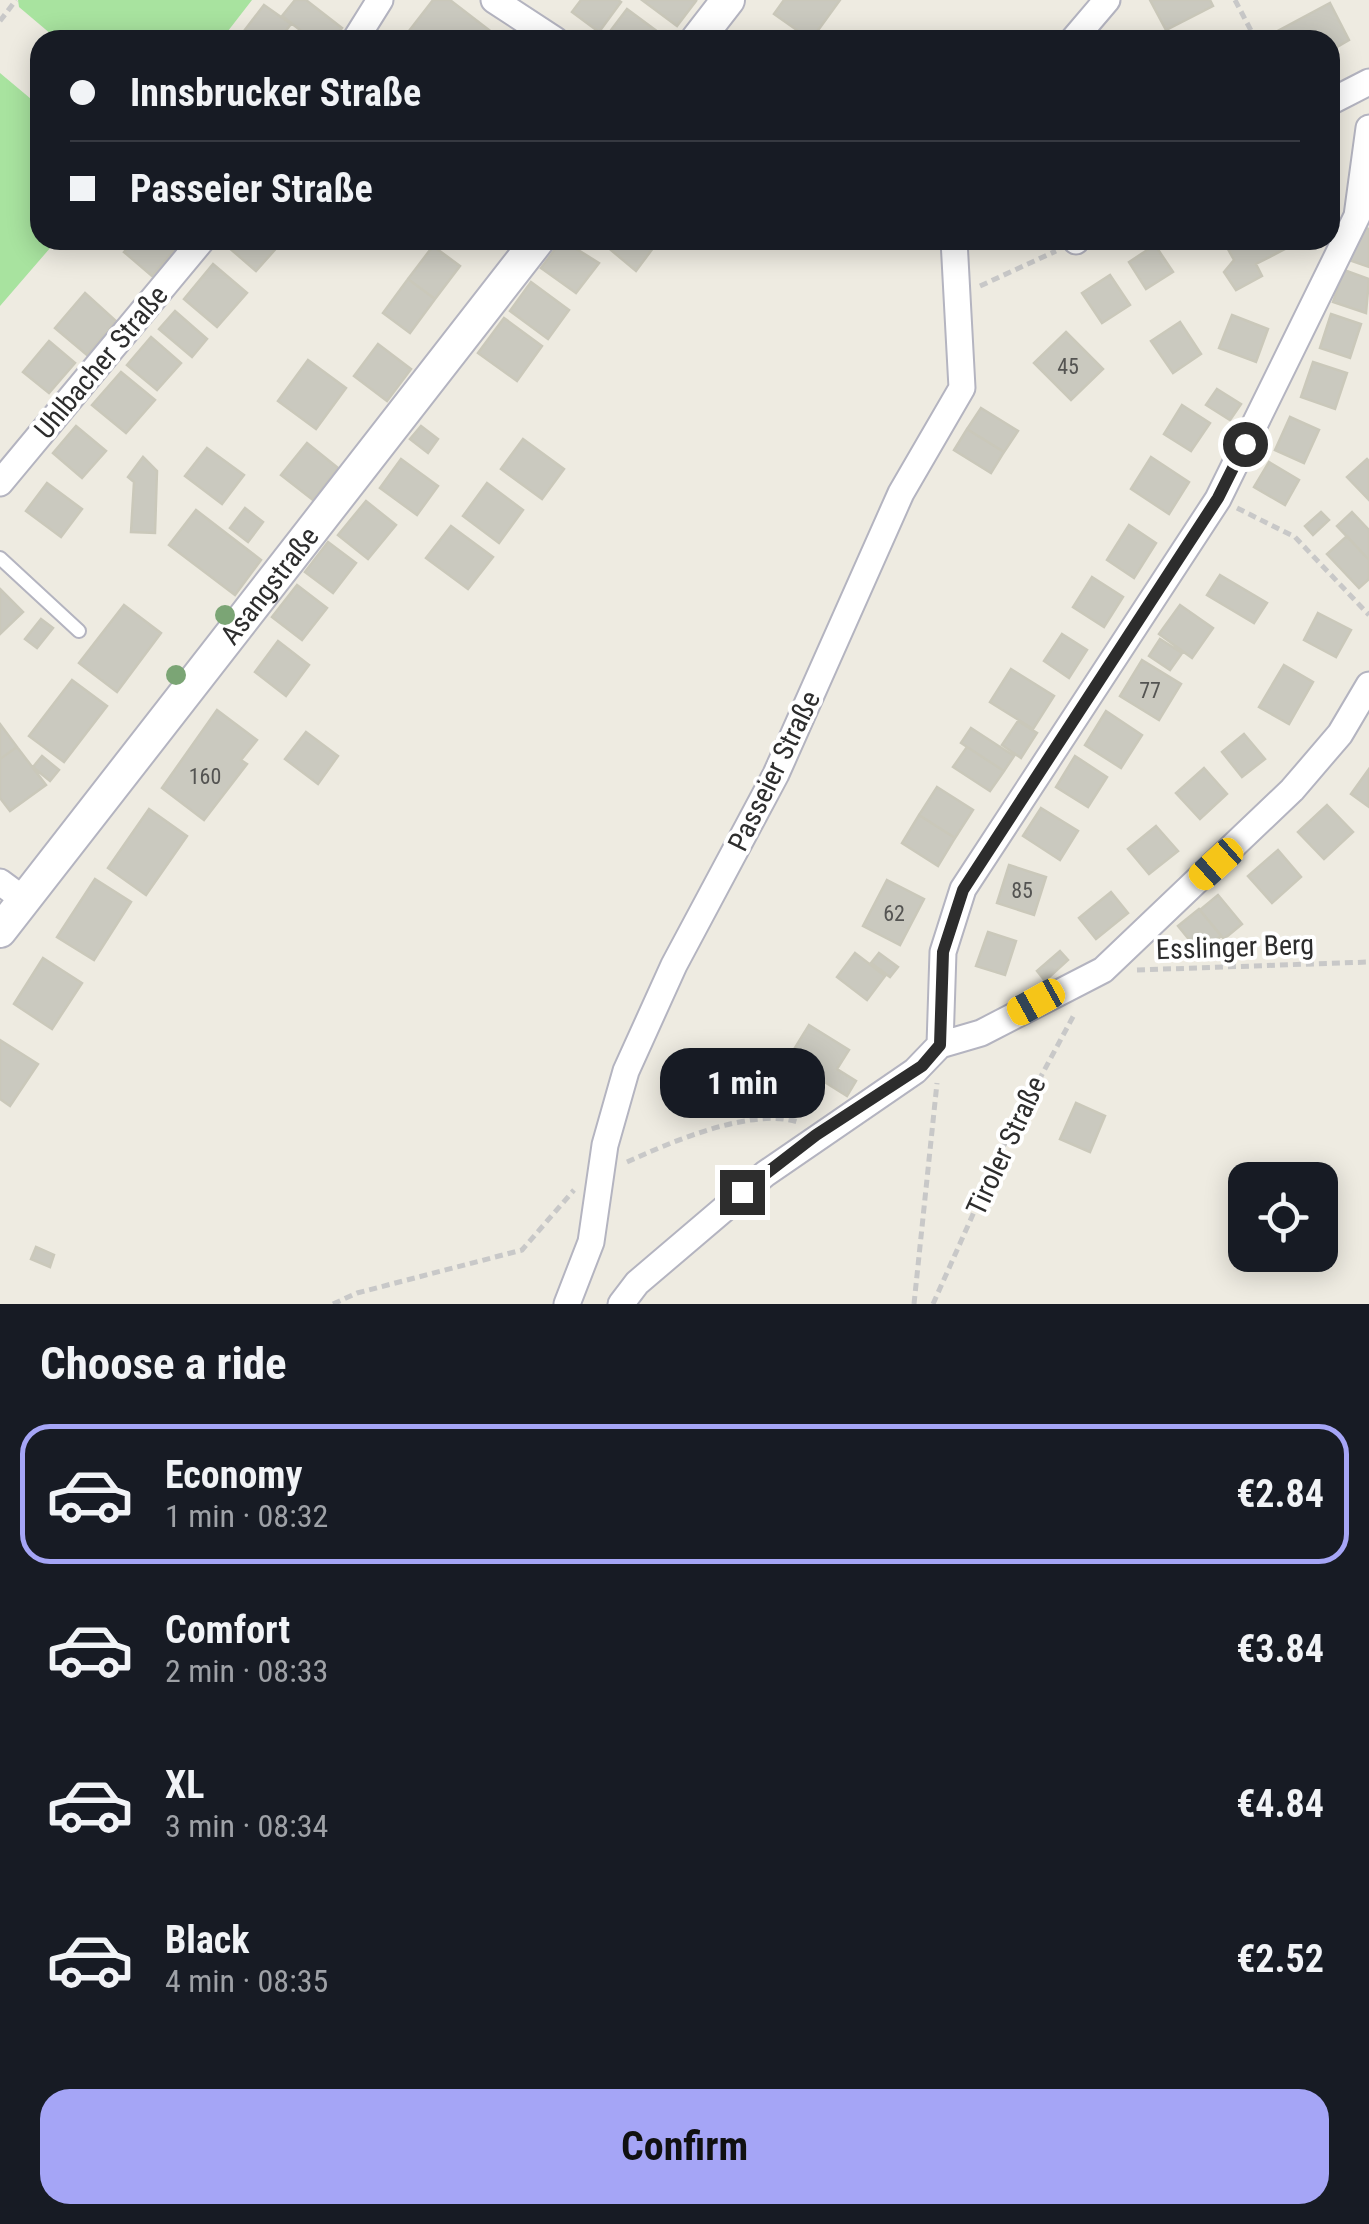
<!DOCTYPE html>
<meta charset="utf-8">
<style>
:root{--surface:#171b24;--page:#20242c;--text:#f1f3f6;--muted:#9ea1a6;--line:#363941;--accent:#a5a5f6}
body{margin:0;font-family:"Roboto Condensed",sans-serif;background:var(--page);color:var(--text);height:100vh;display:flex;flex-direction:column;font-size:38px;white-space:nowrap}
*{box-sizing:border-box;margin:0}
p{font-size:32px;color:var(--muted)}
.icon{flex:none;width:55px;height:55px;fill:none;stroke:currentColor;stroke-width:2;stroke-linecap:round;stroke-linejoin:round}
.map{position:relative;height:1304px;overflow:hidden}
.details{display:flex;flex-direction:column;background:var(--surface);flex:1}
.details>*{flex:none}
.top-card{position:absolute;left:30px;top:30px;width:1310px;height:220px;border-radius:30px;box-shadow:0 5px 25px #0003;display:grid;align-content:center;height:220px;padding:0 40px;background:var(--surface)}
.buttons{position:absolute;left:1228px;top:1162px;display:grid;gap:20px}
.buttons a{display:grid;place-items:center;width:110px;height:110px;border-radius:20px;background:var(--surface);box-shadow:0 5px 25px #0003;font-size:50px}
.end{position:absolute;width:45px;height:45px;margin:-22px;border:12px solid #2d2d2d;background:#fff;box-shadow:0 0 0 5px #fff}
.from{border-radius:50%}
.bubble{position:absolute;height:70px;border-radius:30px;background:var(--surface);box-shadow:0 5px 25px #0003;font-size:32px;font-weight:700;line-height:70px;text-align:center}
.car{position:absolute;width:30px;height:60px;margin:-30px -15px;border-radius:12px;box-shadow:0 0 8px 2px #0007;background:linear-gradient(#f5c518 24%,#345 0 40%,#f5c518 0 76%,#345 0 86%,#f5c518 0)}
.top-card b{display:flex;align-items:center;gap:35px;height:95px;font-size:38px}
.top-card b+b{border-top:2px solid var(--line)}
.top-card i{width:25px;height:25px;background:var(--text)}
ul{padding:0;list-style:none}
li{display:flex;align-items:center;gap:30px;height:140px;margin:0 20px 15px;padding:0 20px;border:5px solid transparent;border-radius:30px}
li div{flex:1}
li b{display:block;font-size:38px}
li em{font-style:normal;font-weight:700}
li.selected{border-color:var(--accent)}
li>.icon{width:90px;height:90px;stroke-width:1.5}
h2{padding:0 40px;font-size:45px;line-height:120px}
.button{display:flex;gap:20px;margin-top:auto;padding:20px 40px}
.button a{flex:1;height:115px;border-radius:30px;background:var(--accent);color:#111;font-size:40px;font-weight:700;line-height:115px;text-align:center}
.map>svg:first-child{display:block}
.green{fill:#a8e39f}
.building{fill:#cac9bf;stroke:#cac8ba;stroke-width:2.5}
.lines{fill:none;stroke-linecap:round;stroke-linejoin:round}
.service-casing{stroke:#b4b4c0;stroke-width:16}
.minor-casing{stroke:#b4b4c0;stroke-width:29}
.tertiary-casing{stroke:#b4b4c0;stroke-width:36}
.path{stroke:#c8c8c8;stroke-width:5;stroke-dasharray:8 5;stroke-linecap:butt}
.service{stroke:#fff;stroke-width:12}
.minor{stroke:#fff;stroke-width:25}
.tertiary{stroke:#fff;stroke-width:32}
.tree{fill:#7ba575}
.route{stroke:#2d2d2d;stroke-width:12}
.labels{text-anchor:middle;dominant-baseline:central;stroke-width:8;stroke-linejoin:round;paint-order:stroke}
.number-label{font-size:22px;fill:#545452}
.street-label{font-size:28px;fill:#2d2d2d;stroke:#fff}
</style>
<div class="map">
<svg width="1369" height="1304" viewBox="0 0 1369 1304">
<rect width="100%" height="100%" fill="#eeebe1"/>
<!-- green -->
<path class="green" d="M18 0H252L221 40H58L19 7Z
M0 73 31 99 40 95V240H57L0 306Z"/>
<!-- building -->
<path class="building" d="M295 0H306L342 28 333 40H313L282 16Z
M433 0H450L502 40H402Z
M581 0H618L621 2 599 32 572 12Z
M642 0H694L696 1 677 26Z
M784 0H840L811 40 774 14Z
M1150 0H1210L1213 6 1166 30Z
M1330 3 1349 40 1330 51V40H1275L1272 34Z
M264 5 291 24 279 40H255L244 31Z
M627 9 666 38 665 40H615L608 34Z
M1357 225 1369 229V267L1346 259Z
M134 240H164L175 249 152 276 124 252Z
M232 240H275L280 244 256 271 227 246Z
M562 240 599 263 576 293 541 268Z
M599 240H659L636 271Z
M1223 240H1280L1285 249 1256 264 1262 276 1236 290 1224 272 1234 260Z
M1155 245 1173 272 1146 289 1129 262Z
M433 246 460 266 435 299 408 279Z
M213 264 247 293 217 327 184 299Z
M1344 270 1369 279 1366 313 1333 302Z
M1110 275 1130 305 1102 323 1082 293Z
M408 279 435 299 410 333 383 313Z
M531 282 569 310 548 339 510 311Z
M85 293 116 321 87 355 55 328Z
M175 311 207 339 192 357 159 329Z
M1331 314 1361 324 1350 358 1320 348Z
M1232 315 1268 329 1256 362 1219 348Z
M504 318 542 346 517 381 478 353Z
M1180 322 1201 354 1173 373 1151 341Z
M1066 332 1103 369 1071 400 1034 363Z
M151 337 181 363 157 390 127 365Z
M49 341 75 363 49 393 23 372Z
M378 344 411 369 387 401 354 376Z
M308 360 346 388 316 429 278 401Z
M1313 362 1347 373 1335 409 1301 397Z
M121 372 155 400 126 433 92 405Z
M1217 389 1241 404 1230 420 1206 405Z
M1182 405 1210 423 1191 451 1164 434Z
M981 408 1018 431 1004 452 967 429Z
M1290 417 1319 430 1304 463 1275 450Z
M76 426 106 451 82 478 53 453Z
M421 426 438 439 428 453 410 439Z
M967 429 1004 452 991 473 954 450Z
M523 439 564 469 542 499 501 469Z
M307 443 338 468 313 500 281 475Z
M207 448 244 475 222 504 185 476Z
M143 457 157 471 155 533 131 532 134 482 128 477Z
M1151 457 1189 482 1169 514 1131 489Z
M401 459 438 486 417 515 380 488Z
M1367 459 1369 461V500L1347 477Z
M1269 462 1299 480 1285 505 1254 487Z
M47 483 82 509 61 537 26 511Z
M487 483 523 510 499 543 463 516Z
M366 501 396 525 368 559 338 535Z
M245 508 263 522 248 542 230 528Z
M196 510 261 560 235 595 169 545Z
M1321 512 1329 520 1313 535 1305 526Z
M1352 512 1369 530V560L1337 526Z
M1129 525 1156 543 1134 578 1107 560Z
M451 526 493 557 468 589 426 558Z
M1347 536 1369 560V579L1359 588 1327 554Z
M328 542 356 563 333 593 305 572Z
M1220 575 1267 603 1254 623 1207 595Z
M1092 577 1123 597 1104 627 1073 607Z
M297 585 327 608 302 640 272 617Z
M0 589 23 612 0 634Z
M124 605 161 633 117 692 79 663Z
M1180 605 1213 628 1192 658 1159 634Z
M1318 613 1351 630 1336 657 1304 640Z
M41 619 53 628 37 648 25 639Z
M1062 634 1087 650 1069 678 1044 661Z
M1160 639 1182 653 1170 670 1149 656Z
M278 641 309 665 286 696 255 672Z
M1142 660 1181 684 1159 720 1120 696Z
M1284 665 1313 682 1289 724 1259 707Z
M1011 669 1054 696 1033 729 990 702Z
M72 680 107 706 64 762 29 736Z
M217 710 257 740 241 760 247 764 204 820 162 788Z
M1106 711 1142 735 1121 768 1085 745Z
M1018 721 1037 733 1021 758 1002 745Z
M0 724 17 747 0 759Z
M971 728 1014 756 1004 771 961 743Z
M306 732 338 756 318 784 285 759Z
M1244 734 1265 759 1242 777 1222 752Z
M17 747 46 785 10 811 0 798V759Z
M967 747 1004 771 990 791 953 767Z
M42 756 59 770 50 781 33 767Z
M1075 756 1107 777 1088 807 1056 787Z
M1204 768 1227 794 1200 819 1176 793Z
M1369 769V807L1351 794Z
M937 787 973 810 955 838 919 815Z
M1327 805 1353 832 1324 859 1298 832Z
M1041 808 1078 831 1060 860 1023 836Z
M149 809 187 836 146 895 108 868Z
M919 815 955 838 938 866 902 843Z
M1156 826 1178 851 1149 874 1128 849Z
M1278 850 1301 877 1272 903 1248 876Z
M1009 865 1046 877 1034 915 997 903Z
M95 879 131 902 94 960 57 937Z
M887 880 924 899 900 945 863 926Z
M1111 892 1128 913 1096 939 1079 918Z
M1218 895 1242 924 1224 939 1200 910Z
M1199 909 1221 936 1200 953 1178 926Z
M988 932 1016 941 1005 975 976 966Z
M1060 951 1068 960 1045 981 1037 971Z
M855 953 885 976 867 1000 837 977Z
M879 953 898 967 890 977 871 963Z
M43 958 82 983 52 1029 14 1004Z
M809 1025 849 1050 837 1069 856 1081 847 1096 788 1059Z
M0 1040 38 1064 10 1106 0 1099Z
M1076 1103 1105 1116 1090 1152 1060 1139Z
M36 1247 54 1255 50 1267 31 1259Z"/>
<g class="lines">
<!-- service casing -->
<g class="service-casing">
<path id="service" d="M0 558 79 631"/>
</g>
<!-- minor casing -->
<g class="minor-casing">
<path id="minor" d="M494 0 555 40
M355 40 380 0
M1073 40 1107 0
M1330 102 1369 82
M1076 241V240
M0 483 202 240
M0 882 23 899
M940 1045 943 952 963 889 1218 499 1357 216 1369 128
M567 1304 591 1242 605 1145 626 1071 674 965 776 774 901 493 962 388 954 240
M621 1304 637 1283 765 1174 915 1071 940 1045 981 1033 1103 970 1292 790 1340 734 1369 685"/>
</g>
<!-- tertiary casing -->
<g class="tertiary-casing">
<g id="tertiary">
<path d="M697 40 728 0"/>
<path id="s1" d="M0 931 538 240"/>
</g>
</g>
<!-- path -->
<path class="path" d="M1235 0 1256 40
M0 21 16 0
M980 286 1056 251
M1237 508 1295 537 1369 615
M1137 970 1369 962
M627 1162C671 1142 752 1107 798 1122
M333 1304 357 1293 522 1250 574 1190
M914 1304 937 1083
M933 1304 1003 1147 1075 1013"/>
<!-- service -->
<use href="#service" class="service"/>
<!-- minor -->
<use href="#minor" class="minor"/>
<!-- tertiary -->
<use href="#tertiary" class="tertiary"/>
</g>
<!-- trees -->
<g class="tree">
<circle cx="225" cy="615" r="10"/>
<circle cx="176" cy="675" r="10"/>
</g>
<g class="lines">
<!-- route -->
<path class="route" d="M742 1192 816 1135 922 1066 940 1045 943 952 963 890 1218 498 1245 444"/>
</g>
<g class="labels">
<!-- number labels -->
<g class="number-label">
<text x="1068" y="366">45</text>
<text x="1150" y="690">77</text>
<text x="205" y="776">160</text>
<text x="1022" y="890">85</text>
<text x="894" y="913">62</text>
</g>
<!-- street labels -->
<g class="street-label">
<text transform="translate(101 362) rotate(-50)">Uhlbacher Straße</text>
<text stroke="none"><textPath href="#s1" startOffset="438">Asangstraße</textPath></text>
<text transform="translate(774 771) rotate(-64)">Passeier Straße</text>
<text transform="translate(1235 947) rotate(-2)">Esslinger Berg</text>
<text transform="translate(1006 1146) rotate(-65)">Tiroler Straße</text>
</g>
</g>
</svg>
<div class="buttons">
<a><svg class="icon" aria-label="locate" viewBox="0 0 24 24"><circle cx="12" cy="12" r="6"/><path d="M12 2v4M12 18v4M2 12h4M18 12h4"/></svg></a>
</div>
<i class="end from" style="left:1245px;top:444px"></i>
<i class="end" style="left:742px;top:1192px"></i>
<div class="bubble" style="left:660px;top:1048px;width:165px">1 min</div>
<i class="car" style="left:1216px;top:864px;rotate:228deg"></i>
<i class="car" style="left:1036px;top:1002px;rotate:241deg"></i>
<div class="top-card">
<b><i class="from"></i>Innsbrucker Straße</b>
<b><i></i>Passeier Straße</b>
</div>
</div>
<section class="details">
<h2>Choose a ride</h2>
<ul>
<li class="selected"><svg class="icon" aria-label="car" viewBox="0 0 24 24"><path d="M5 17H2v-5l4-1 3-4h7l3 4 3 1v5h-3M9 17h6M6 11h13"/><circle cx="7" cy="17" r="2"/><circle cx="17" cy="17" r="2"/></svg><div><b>Economy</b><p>1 min · 08:32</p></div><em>€2.84</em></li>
<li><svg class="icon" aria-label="car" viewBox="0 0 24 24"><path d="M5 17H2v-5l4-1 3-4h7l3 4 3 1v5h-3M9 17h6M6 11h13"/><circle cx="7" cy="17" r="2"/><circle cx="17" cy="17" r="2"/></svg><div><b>Comfort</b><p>2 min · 08:33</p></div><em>€3.84</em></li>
<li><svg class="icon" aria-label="car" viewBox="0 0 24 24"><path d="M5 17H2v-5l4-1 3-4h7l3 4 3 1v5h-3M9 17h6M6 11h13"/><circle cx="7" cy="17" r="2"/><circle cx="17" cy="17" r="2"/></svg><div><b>XL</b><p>3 min · 08:34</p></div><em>€4.84</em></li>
<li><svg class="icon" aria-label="car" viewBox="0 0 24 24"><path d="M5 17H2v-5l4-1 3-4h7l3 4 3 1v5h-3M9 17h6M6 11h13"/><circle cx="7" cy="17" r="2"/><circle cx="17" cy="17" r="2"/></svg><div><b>Black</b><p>4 min · 08:35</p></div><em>€2.52</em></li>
</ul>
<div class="button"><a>Confirm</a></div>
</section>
